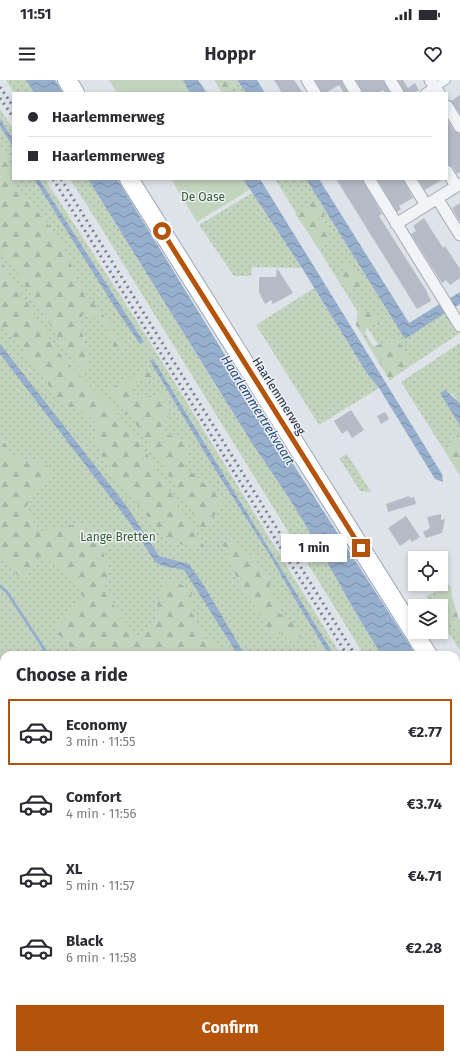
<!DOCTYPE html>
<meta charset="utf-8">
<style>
:root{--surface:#fff;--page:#f7f7f7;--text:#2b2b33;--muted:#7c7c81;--line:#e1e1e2;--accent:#b45309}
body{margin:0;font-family:"Fira Sans",sans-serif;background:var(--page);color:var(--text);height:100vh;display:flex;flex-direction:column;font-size:15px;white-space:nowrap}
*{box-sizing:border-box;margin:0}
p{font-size:13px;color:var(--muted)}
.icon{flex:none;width:22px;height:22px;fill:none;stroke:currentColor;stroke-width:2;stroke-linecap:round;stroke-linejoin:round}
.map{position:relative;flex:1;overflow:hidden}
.sheet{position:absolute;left:0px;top:571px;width:460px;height:408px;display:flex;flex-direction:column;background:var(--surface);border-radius:12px 12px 0 0;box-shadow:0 2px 6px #0003}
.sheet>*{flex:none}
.banner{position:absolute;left:12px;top:12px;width:436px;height:88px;border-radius:0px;box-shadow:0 2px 6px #0003;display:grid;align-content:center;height:88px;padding:0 16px;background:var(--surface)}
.buttons{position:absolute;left:408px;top:471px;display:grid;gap:8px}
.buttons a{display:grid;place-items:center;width:40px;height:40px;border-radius:0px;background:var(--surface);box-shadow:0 2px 6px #0003;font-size:20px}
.end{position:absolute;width:18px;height:18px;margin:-9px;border:5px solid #b45309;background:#fff;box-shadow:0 0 0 2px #fff}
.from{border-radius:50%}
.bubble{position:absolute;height:28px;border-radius:0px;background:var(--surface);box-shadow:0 2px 6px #0003;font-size:13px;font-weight:700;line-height:28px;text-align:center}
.banner b{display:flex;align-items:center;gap:14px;height:38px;font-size:15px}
.banner b+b{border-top:1px solid var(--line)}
.banner i{width:10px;height:10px;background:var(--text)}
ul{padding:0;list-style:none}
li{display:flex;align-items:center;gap:12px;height:66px;margin:0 8px 6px;padding:0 8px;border:2px solid transparent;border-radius:0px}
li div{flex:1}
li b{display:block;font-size:15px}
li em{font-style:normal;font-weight:700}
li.current{border-color:var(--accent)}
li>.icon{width:36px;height:36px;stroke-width:1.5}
h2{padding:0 16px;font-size:18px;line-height:48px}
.cta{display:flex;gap:8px;margin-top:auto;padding:8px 16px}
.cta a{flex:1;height:46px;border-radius:0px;background:var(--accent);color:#fff;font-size:16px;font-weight:700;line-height:46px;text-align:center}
.status{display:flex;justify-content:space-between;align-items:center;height:28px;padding:0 20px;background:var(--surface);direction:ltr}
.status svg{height:11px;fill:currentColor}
header{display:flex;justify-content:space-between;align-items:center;height:52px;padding:0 16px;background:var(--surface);font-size:18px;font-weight:700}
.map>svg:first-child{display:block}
.grass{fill:url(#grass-dots)}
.forest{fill:url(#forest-firs)}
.garden{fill:#c3d4be}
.water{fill:url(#water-waves)}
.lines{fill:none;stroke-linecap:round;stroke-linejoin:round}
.stream{stroke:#96afcc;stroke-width:3}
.building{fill:#b5bbc6}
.pedestrian-casing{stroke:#a3a9b3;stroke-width:10}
.minor-casing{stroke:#a3a9b3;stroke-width:13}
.primary-casing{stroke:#9ca6b6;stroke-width:20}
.pedestrian{stroke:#f1f3f7;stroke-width:8}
.minor{stroke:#f1f3f7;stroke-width:11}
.primary{stroke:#fff;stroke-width:18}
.rail{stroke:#768194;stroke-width:3;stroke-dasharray:2 4;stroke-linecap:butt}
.route{stroke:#b45309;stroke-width:5}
.labels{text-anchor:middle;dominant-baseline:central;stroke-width:3;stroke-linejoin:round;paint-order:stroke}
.park-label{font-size:12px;fill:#395e32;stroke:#eef1f6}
.street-label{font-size:12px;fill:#262f41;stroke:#eef1f6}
.water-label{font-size:13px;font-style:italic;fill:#2d4d78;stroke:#eef1f6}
</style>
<div class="status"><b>11:51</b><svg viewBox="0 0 49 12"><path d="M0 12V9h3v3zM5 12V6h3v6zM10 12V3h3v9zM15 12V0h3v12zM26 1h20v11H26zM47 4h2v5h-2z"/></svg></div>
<header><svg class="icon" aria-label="menu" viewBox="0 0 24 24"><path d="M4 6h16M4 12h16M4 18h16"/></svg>Hoppr<svg class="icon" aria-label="heart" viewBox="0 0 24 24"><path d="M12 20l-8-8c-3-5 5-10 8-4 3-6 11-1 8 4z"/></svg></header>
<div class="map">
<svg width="460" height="979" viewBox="0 0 460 979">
<defs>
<pattern id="grass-dots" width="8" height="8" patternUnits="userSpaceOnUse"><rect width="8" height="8" fill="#c3d4be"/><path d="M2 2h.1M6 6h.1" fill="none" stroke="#a7b6a4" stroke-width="1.8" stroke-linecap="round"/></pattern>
<pattern id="forest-firs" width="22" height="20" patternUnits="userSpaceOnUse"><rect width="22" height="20" fill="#c3d4be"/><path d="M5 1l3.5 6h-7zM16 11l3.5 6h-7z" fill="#a7b6a4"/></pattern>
<pattern id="water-waves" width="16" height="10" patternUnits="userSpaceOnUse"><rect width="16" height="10" fill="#96afcc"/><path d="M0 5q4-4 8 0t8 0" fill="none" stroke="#7a8fa7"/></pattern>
</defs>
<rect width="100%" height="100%" fill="#dee2e9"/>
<!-- grass -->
<path class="grass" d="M6 0H26L34 13H14Z
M238 2 246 13H222Z
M0 29 13 49V59L0 39Z
M0 46 13 67V99H34L72 158 144 262 39 99H45L142 249 341 575H334L153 280 151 282 214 388 269 474 297 523 329 575H4V975H456V782L460 788V979H0Z
M70 99H88L255 368C276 398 296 428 314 460 337 498 357 538 382 575H364L100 146Z
M275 99H306L405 258 448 231 460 251V253L397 295Z
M252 113 302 188 252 187 251 196H234L199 145Z
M314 208 366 292 379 308 319 345 256 245Z
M460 263V323L452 314 440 313 460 346V354L454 358 444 370 401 302Z
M347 374 371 412 360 411 339 378Z
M451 506 452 522 455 533 460 543V571L441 540V526H432L426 516Z
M456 694 460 701V733L456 727Z"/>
<!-- forest -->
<path class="forest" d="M214 0H237L238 2 222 13Z
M0 66 8 74 13 99H14L16 105 61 161 81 208 103 235 125 269H114L103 241 83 234 80 244 90 286 85 294 73 281 0 167Z
M314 119 324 132 325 146 330 152 324 165 319 169 295 134Z
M0 179 56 269 69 285 113 328 140 363 206 469 173 463 160 451 141 429 131 413 108 388 94 359 96 343 85 334 73 329 60 321 9 252 0 246Z
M347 183 364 205 348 212 338 198Z
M358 228 371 232 380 245 369 243 365 253 373 266 398 260 410 282 390 301 356 245Z
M145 290 153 296 132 304 135 319 165 313 170 331 162 353 190 362 185 387 224 420 204 452 134 341 105 312Z
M460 354V396L444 370 454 358Z
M0 359H2L14 377 39 381 54 390 24 429 41 451 84 443 101 455 104 476 110 488 104 505 118 533 139 557 154 541 159 531 157 524 162 516 158 510 164 500 174 501 192 511 190 529 206 559 236 575H83L71 568 53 548 83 517 68 493 38 476 24 502 0 477Z
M229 461 254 477 269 497 271 518 281 526 279 533 297 545 302 560 288 564 283 552 273 555 239 503 222 463Z
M442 502 449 505 458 537 460 541V558L441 528V526H439L436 521Z
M318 558 329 575H313L315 563Z
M456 802 460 809V863L456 857Z"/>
<!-- garden -->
<path class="garden" d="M109 0H184L192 13H117Z
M171 99H246L252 108 197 142Z"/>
<!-- water -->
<path class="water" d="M26 0H55L63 13H34Z
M183 0H198L207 13H190Z
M237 0H257L265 13H246Z
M0 39 13 59V67L0 46Z
M34 99H39L144 262 140 264 116 229Z
M88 99H117L268 345 416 575H382C357 538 337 498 314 460 296 428 276 398 255 368Z
M243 99H260L442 394 443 402 435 399 379 308 366 292 302 188Z
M306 99H319L409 243 443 222 448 231 405 259Z
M460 212V224L455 227 450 218Z
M0 264 128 428 159 476 189 484 203 504 245 575H238L184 490 163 486 155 482 130 443 0 274Z
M153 279 334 575H329L297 523 269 474 214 388 150 281Z
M445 310 460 323V346L440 313Z
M456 637 460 644V701L456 694Z"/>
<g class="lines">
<!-- stream -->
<path class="stream" d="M0 506 7 512 48 575"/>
</g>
<!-- building -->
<path class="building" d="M274 0H294L303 13H282Z
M315 0H341L348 13H344L339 5 326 13H322Z
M356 0H383L390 13H385L383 10 378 13H363Z
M398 0H403L408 8 415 3 419 10 414 13H405Z
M460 15V34L451 21Z
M447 39 454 51 460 54V92L457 94 453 87 447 84Z
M336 99H362L382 134 379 136 426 210 431 221 417 229Z
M377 99H403L413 118 399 126 401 129 397 132Z
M418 99H443L425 110Z
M460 123V142L452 128Z
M424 138 443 168 445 166 460 189V198L450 205 446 200 442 203 411 154 416 151 413 146Z
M277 188 293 213 273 224 271 220 265 224 259 212V197H276Z
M351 330 364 350 352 358 347 350 342 354 334 341Z
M385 332 389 339 381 344 377 336Z
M409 416 410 418 414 417 416 424 388 432 386 424Z
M441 434V440L445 439 442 453 426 458 423 452 430 448 427 437Z
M406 436 420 457 412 462 410 459 400 466 388 448Z"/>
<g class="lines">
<!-- pedestrian casing -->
<g class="pedestrian-casing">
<path id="pedestrian" d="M425 13 446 0"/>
</g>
<!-- minor casing -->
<g class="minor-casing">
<path id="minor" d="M307 0 315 13
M348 0 356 13
M390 0 398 13
M430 0 439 13
M447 26 460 47
M447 91 456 106
M369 99 460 246
M410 99 426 125
M437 118 460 155
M396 144 460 104"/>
</g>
<!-- primary casing -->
<g class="primary-casing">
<path id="primary" d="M67 0 75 13
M129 99 428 575
M456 598 460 604
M456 620 460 626"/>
</g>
<!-- pedestrian -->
<use href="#pedestrian" class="pedestrian"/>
<!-- minor -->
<use href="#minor" class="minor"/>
<!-- primary -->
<use href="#primary" class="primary"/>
<!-- rail -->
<path class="rail" d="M0 7 13 26
M0 18 13 37
M53 99 347 575
M61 99 355 575
M456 739 460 746
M456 752 460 758"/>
</g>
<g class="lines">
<!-- route -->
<path class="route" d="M162 151 361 468"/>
</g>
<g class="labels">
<!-- park labels -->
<g class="park-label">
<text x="203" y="117">De Oase</text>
<text x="118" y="457">Lange Bretten</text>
</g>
<!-- street labels -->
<g class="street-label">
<text transform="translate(279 316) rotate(58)">Haarlemmerweg</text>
</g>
<!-- water labels -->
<g class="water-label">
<text transform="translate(258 330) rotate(58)">Haarlemmertrekvaart</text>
</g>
</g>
</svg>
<div class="buttons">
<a><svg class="icon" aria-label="locate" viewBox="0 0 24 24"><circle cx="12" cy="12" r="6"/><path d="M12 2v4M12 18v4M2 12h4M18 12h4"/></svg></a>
<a><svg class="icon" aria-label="layers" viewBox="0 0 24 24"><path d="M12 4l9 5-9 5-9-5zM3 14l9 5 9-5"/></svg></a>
</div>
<i class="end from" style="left:162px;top:151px"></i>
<i class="end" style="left:361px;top:468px"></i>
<div class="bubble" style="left:281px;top:454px;width:66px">1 min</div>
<div class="banner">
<b><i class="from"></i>Haarlemmerweg</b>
<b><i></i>Haarlemmerweg</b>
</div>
<section class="sheet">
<h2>Choose a ride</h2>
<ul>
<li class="current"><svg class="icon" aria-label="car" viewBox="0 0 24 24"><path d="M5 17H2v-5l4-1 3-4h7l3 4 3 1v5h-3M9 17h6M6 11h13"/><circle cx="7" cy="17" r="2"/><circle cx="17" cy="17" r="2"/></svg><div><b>Economy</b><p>3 min · 11:55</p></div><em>€2.77</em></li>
<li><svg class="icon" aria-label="car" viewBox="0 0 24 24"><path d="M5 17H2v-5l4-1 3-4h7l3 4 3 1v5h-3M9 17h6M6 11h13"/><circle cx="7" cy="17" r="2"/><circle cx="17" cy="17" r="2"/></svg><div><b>Comfort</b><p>4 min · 11:56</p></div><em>€3.74</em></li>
<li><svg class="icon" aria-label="car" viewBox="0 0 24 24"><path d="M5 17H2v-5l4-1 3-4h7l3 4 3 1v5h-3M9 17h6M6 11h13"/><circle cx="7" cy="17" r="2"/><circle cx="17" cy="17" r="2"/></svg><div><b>XL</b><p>5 min · 11:57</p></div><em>€4.71</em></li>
<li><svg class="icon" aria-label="car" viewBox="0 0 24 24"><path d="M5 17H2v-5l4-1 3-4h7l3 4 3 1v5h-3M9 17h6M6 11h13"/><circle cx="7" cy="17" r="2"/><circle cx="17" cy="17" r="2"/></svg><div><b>Black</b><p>6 min · 11:58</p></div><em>€2.28</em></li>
</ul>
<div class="cta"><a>Confirm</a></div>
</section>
</div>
